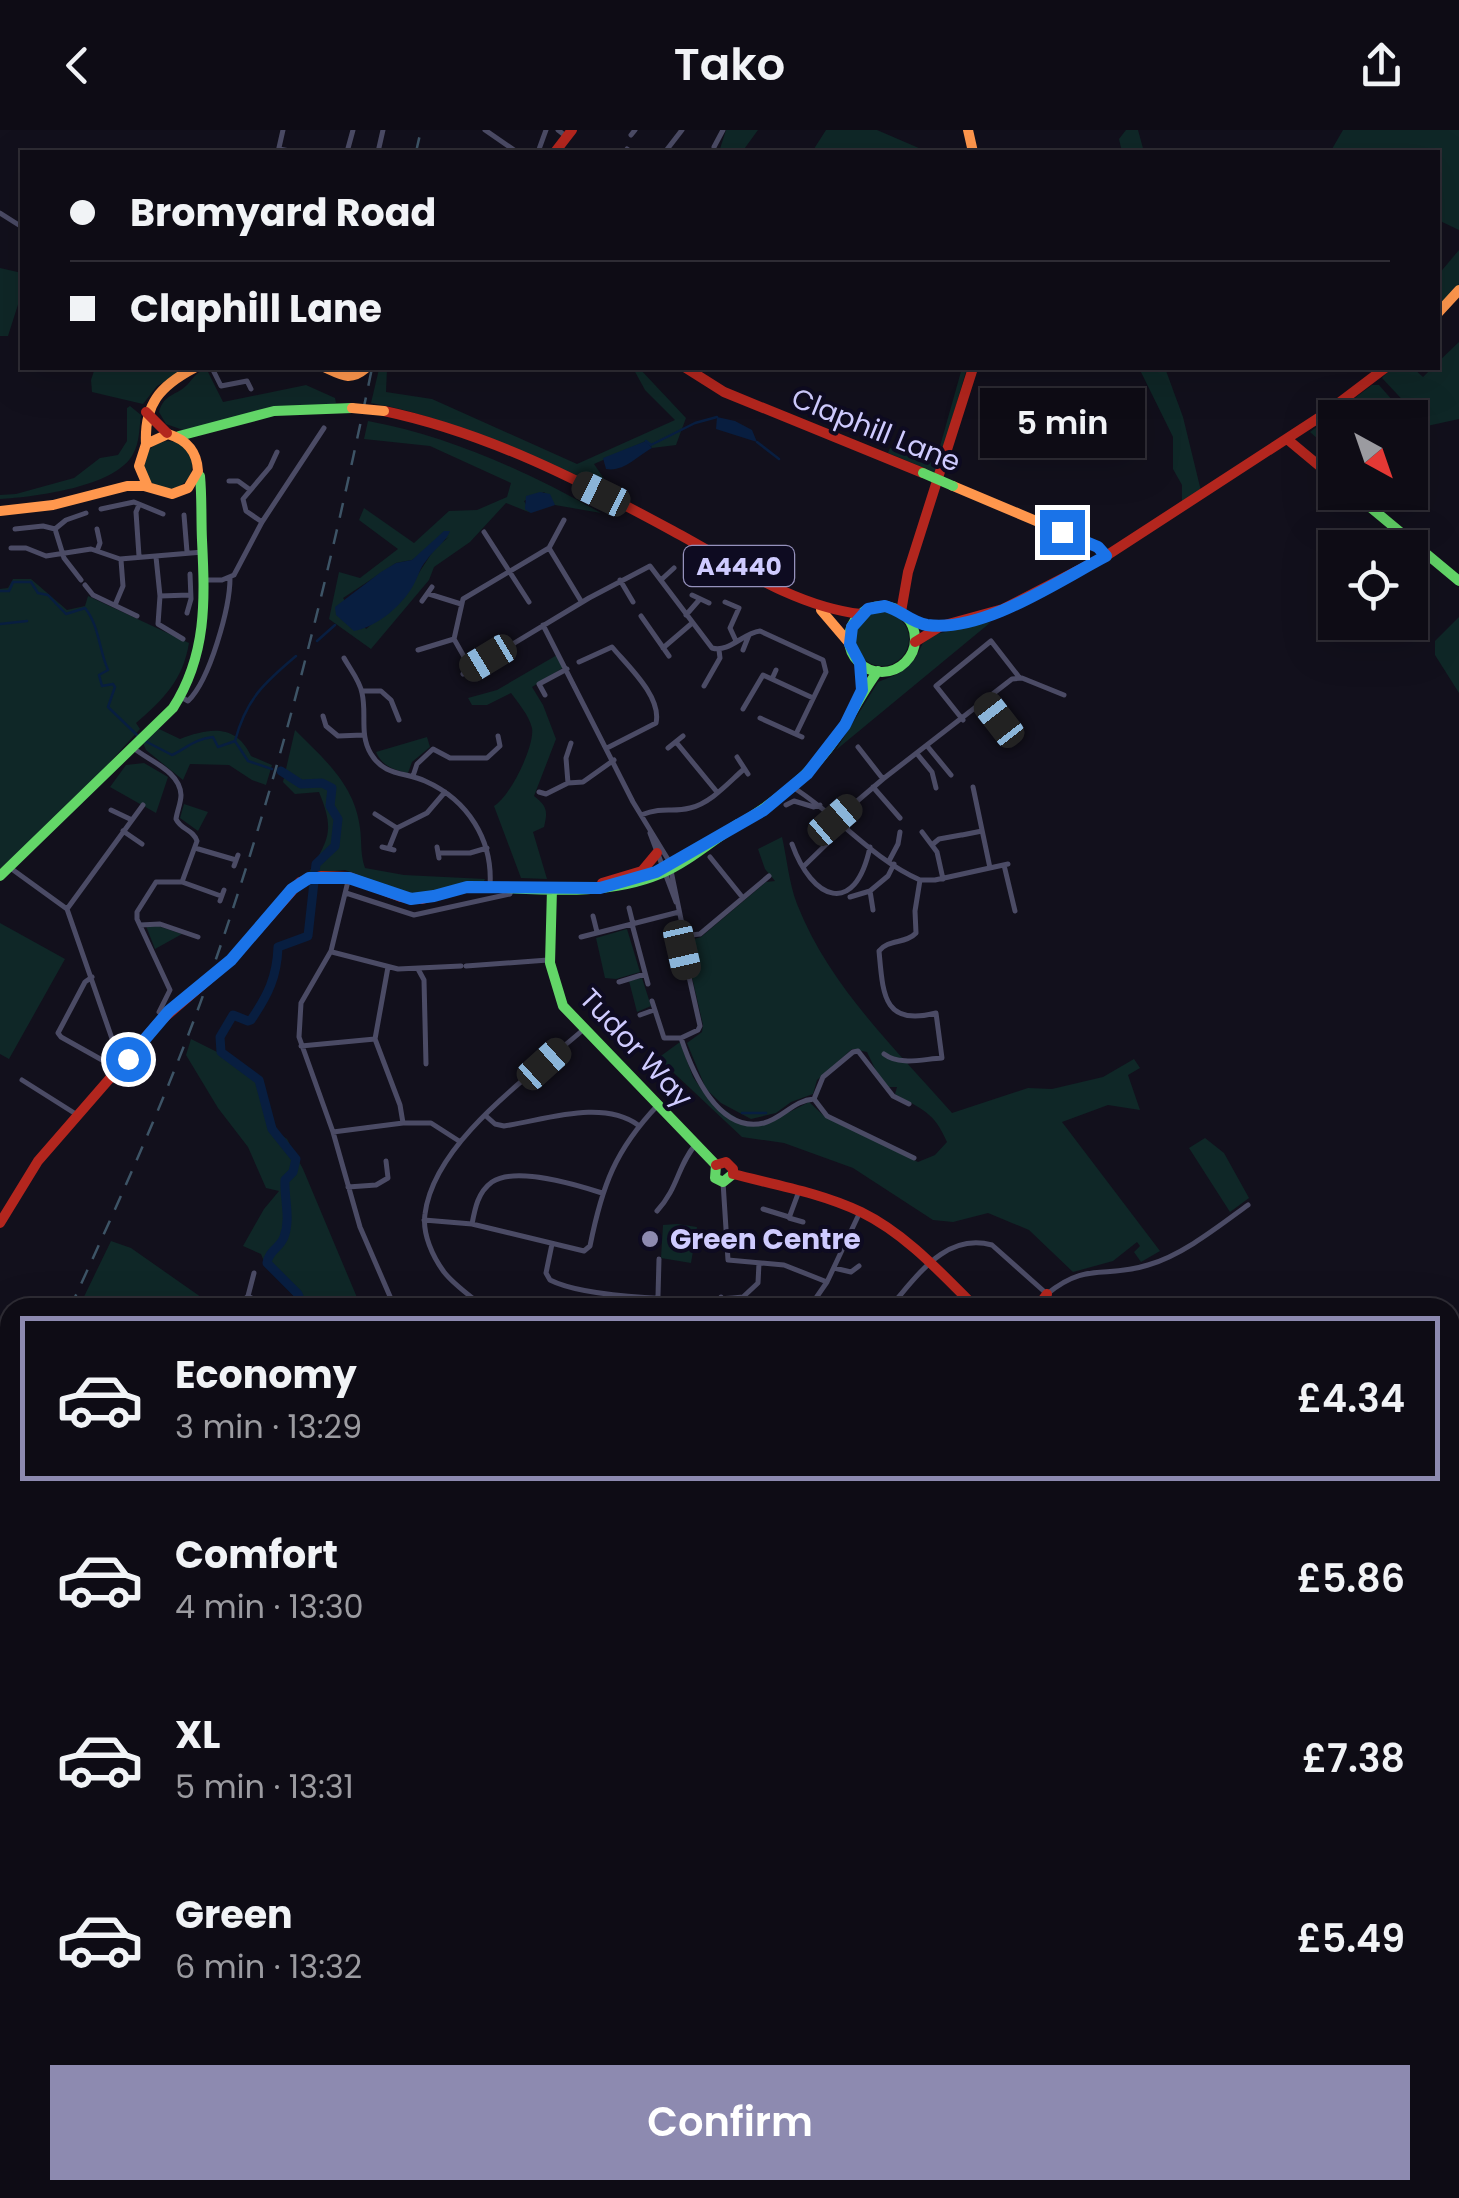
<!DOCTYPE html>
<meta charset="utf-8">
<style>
:root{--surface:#0e0c15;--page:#1c1a22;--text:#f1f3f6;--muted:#9b9ba0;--line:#2e2c34;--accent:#8d8ab0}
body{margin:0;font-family:Poppins,sans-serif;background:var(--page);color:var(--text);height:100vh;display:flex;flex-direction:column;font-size:38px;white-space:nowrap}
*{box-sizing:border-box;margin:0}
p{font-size:32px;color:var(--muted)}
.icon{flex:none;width:55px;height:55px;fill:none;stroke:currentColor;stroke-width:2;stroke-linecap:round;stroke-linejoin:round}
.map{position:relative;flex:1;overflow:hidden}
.panel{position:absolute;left:0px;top:1168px;width:1460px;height:902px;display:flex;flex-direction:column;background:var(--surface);border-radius:30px 30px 0 0;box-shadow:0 10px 40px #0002,0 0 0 2px var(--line)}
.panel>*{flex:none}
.top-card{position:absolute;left:20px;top:20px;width:1420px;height:220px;border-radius:0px;box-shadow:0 10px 40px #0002,0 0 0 2px var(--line);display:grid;align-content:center;height:220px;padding:0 50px;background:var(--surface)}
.needle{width:65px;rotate:140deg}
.controls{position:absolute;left:1318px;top:270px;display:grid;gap:20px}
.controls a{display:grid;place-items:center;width:110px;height:110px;border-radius:0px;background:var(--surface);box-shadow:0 10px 40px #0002,0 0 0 2px var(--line);font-size:50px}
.end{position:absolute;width:45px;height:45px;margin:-22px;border:12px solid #1a73e8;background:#fff;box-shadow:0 0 0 5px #fff}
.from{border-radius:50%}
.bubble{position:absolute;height:70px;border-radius:0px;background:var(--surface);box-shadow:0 10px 40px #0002,0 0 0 2px var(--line);font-size:32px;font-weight:600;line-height:70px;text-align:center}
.car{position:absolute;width:30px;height:60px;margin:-30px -15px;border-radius:12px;box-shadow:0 0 8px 2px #0007;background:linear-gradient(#222 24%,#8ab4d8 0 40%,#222 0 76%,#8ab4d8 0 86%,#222 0)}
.top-card b{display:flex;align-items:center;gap:35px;height:95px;font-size:38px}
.top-card b+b{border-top:2px solid var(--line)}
.top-card i{width:25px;height:25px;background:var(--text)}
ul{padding:18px 0 0;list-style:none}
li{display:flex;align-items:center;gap:30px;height:165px;margin:0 20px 15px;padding:0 30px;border:5px solid transparent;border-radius:0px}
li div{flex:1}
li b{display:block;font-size:38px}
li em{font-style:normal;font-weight:600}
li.current{border-color:var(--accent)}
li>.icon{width:90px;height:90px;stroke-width:1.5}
.cta{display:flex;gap:20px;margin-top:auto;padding:20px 50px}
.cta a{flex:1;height:115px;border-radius:0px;background:var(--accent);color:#fff;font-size:40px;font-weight:600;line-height:115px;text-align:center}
header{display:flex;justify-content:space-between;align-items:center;height:130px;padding:0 50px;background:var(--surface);font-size:45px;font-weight:600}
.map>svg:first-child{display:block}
.green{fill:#0f2727;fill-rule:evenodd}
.water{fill:#081e40}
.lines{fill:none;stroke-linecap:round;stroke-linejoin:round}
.stream{stroke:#081e40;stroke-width:2.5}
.river{stroke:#081e40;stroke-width:9}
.street{stroke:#4b4b65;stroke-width:5}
.fast{stroke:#63d668;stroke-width:10}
.slow{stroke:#ff974d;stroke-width:10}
.jam{stroke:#b3261e;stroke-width:10}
.rail{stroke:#3d5466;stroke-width:2.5;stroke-dasharray:15 12;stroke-linecap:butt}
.fast-bridge{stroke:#63d668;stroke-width:10}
.slow-bridge{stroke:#ff974d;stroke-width:10}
.route{stroke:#1a73e8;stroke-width:12}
.poi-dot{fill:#8d8ab0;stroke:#0e0b21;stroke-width:4}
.labels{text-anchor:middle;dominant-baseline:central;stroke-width:8;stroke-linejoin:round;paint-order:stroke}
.shield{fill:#0e0b21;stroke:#9591bc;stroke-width:2.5}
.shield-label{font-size:25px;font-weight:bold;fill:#cfcbff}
.street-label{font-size:28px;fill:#cfcbff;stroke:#0e0b21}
.poi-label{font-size:28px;font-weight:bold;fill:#cfcbff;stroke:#0e0b21;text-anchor:start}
</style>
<header><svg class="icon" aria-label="back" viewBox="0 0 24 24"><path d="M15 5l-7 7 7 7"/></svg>Tako<svg class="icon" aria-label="share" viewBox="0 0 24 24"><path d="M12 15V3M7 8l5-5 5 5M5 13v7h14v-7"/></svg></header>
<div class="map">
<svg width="1459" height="2068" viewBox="0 0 1459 2068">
<rect width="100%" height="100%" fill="#12101c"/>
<!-- green -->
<path class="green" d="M726 0H758L742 22H719Z
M826 0H877L928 22H812Z
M1126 0H1138L1144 22H1122L1119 9Z
M1343 0H1459V100L1438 90V22H1335L1332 19Z
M1459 120V157L1439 175 1438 145Z
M0 138 22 143V162L8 206H0Z
M1459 212V289L1427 296 1382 248 1391 238H1413L1423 247 1432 238H1438V232Z
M95 238H188L157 256 143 274 92 262 91 250Z
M206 238 223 272 306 255 335 268 336 273 183 300 166 294 159 282C164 263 177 266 188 254 194 247 196 243 206 238Z
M387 238 386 262 432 269 577 334 675 290 645 260 633 238H639L686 288 676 315 652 318 646 311 594 334 615 365C536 331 457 288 371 273L379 239Z
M962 238H967L936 343 888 323 890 318 935 334Z
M1139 238H1165L1183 287 1201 361 1182 374V355L1173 339V307Z
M1372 255H1379L1407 287 1335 288V324L1310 302Z
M130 276 141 285C139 298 140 312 133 324 116 357 34 367 0 369V365L16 364 74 348 100 328 118 325 127 311V278Z
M368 291C450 306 528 342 601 383L555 375 544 362 524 371 531 383 506 373 470 412 434 437 429 450 371 519 329 489 339 442 360 448 398 419 359 390 364 378 414 413 449 381 477 380 507 367 511 353 430 316 364 309ZM449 407 435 418 402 469 366 499 343 468 396 433 412 430Z
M144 335a24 24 0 1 1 48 0a24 24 0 1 1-48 0Z
M13 449H31L67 480 85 476 88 466 189 513C183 550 163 570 136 593L140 599 69 677 0 739V459L8 458Z
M855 509a27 27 0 1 1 54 0a27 27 0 1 1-54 0Z
M1459 487V563L1435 525V511Z
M991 492 836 620 878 552 898 544 915 529 923 513 936 504Z
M557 525 564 537 532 557 543 575 556 609 534 666C547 676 548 681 544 697L533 702 547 749 521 748 494 676C510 667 535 616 532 598 529 585 518 573 511 563L487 575H472L468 568 497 560Z
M157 598 180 609C208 598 236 593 251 626L272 635 266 655 252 650 229 635 190 634 183 650 146 620 143 613Z
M295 600C324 629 355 655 360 698 362 712 360 724 365 738L404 745 485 749 483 753 411 766 345 740 308 744C329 709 335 701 319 662L295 664 283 652Z
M427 607 430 617 412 632 408 643C394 640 382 636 376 622Z
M144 633 168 647 156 683 110 657 126 635Z
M184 674 208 682 198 701 180 688Z
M782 707C787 729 789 753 797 774 829 856 895 918 952 983L1028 958 1052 959 1103 947 1134 929 1140 938 1128 945 1140 980 1108 975 1062 992 1160 1121 1141 1132 1134 1122 1140 1116 1137 1112 1113 1131 1073 1142 1029 1100 988 1083 953 1092 933 1090 853 1038 784 1013 742 1007 658 928 680 912 693 947 708 969 746 994H766L809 972 823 985 918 1032 935 1025 947 1012C934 982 923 980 895 964L897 957H889L877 943 867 922 852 919 817 950 813 964 791 972 776 983 751 989 721 973 706 959 687 913 702 902 703 895 684 812 701 807 766 752 775 751 765 739 758 719Z
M0 793 65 829 9 929 0 924Z
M146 796H158L182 804 155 819Z
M627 799 640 842 616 849 605 848 596 808Z
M642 848 651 876 637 882 629 851Z
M191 909 225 926 259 950 272 999 287 1009 303 1039 361 1177H300C291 1156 268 1145 261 1124L243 1116 264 1079 279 1061 266 1058 248 1017 218 978 186 925Z
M1205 1008 1224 1023 1249 1068 1230 1082 1189 1018Z
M677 1094 697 1097 691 1133 661 1128 663 1095Z
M111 1111 131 1118 208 1172 207 1177H79Z
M1450 1240 1459 1241V1369L1450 1360Z
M0 1555 10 1563V1654L0 1649Z
M1459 1684V1750L1451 1736 1457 1722 1450 1710V1689Z
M0 1978 10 1980V2060H182L202 2068H0Z
M1111 2060H1180L1182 2068H1125Z"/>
<!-- water -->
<path class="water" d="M717 287 735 291 752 300 757 312 716 299Z
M646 311 652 318C636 327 624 342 606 339L603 328Z
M540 362 550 364 555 375 531 383 525 379 526 366Z
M444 401H450C446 412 433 420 426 431 420 438 419 444 415 452 405 473 378 497 354 501L336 485 335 477 381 442 396 433 412 430Z
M182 2060H261L286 2068H202Z"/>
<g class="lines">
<!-- stream -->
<path class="stream" d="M646 311 651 315 695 293 717 287
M757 312 779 329
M0 461H9L13 452H31L38 463 48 465 66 484 85 478C99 495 99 520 108 540L99 545 102 556 113 554 115 557 108 577 138 606
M0 494 27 491
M317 511 335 495
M145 611 172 625C187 618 194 609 213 607L218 617 235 611 248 631 272 639
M235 611C246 569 264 553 296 526
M742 983H766
M1450 1245 1459 1247
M1450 1930 1459 1924"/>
<!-- river -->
<path class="river" d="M281 641 301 654 322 653 332 658 330 676 338 689 335 716 316 734 308 806 278 817C277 847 268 865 251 890L248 891 233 885 220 907 221 922 259 950 272 999 296 1029 293 1042 285 1050C284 1069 291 1088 284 1107 280 1118 269 1120 267 1133L298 1164 304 1178
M1151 2060 1159 2068"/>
<!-- street -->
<path class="street" d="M485 0 517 22
M558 0 567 7
M631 5 635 0
M714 17 723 0
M279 19 295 22
M627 19 631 22
M278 22 283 0
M347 22 353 0
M378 22 383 0
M538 22 546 0
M665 22 682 0
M0 83 22 97
M212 238 221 256 247 251 251 259
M229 351H238L249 359
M139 375 136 382 139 426
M101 379 134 372 163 384
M184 385 187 422
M262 392 246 381 243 369 270 337 277 322
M15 399 43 396 55 399 66 390 86 383
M55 399 64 428 81 450
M97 399 100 413 97 421
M484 402 529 472
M11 418H26L46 426 91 419 120 429 203 422
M549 418 581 471
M549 418 564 390
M156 427 160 466 158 494 183 509
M662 449 674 438
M204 450H222L234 445 262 392 324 298
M620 450 633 472
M85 455 93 465 137 486
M429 464 461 474
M692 465 709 473
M160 466 189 465
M422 471 432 457
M725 472 739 478 730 498 736 511
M115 475 123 456 121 430
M187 483 191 469 190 444
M686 485 700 469
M641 486 669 526
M543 495 633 672 669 731 682 794 683 820 700 896 698 900 681 908H664L652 871
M663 518 691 494
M418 520 454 509
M743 520 749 505
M344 528C350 539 360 551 362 563 367 584 359 604 371 624 384 646 405 642 425 651 468 670 493 710 490 756
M579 532 612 517C628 536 662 567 656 593L607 618
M471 539 454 509 463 469 549 418
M463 544 589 468 650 436 712 518C729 523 743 503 760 501L823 530 826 542 796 604
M772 549 776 540
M704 556 720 528 719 520
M362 561H381L391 570 399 590
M545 565 539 554 567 539
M181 567 188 571C210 550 230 477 230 448
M985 573 1014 610
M743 579 763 545 813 568
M323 586 326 596 338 606 363 605
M760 588 802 607
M963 590 936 556 991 511 1019 547
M676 612 717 662
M131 616C146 630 180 640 181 665 181 673 177 681 176 689 181 700 193 699 197 711L182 752H156L137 782V789L170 860 159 882
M858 617 883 649
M928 617 951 645
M668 618 683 606
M918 625 932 642 936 658
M737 627 748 644
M413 646 417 634 433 619 450 628H487L500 616 498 606
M568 653 566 628 571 613
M873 657 900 688
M973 657 990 738
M794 658C837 685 872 729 920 750H935L1008 734
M539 662 546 664 568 653 583 652 614 630
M786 675 794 671 814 677 820 675
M111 680 132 690
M375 684 397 698
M641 685C665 676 671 683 690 678 711 673 728 653 744 639
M835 690 883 649 1012 549 1022 548 1064 565
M123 701 142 714
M922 702 937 722 943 749
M650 703 676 772
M962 705 982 701
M792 714C812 770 855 788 870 717
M933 714 939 709 961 705
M382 717 394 720
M437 717 439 728
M195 718 236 730
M389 718 397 698 427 683 445 662
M439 723H470L487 718
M710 727 743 768
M889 731 898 714 900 702
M1004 735 1015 781
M234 736 238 725
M9 737 67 779 117 923
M803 737 843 698
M349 747 331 821 301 873 299 907 333 1002 360 1097 395 1178
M182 752 221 766
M346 763 414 785 510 764 511 760
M850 767 870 761
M220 771 224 760
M629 778 633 794
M67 779 143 675
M873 780 870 761 888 746 894 734
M593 786 597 802
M632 794 648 854
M140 795 160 794 198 807
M683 806 700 804 769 746
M581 807 679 782
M332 822 398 839 461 836
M466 836 548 830
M388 837 375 909 400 975 403 993
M418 839 424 850 426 934
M92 847 85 852 58 903 61 907 111 935
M619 852 645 844
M640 885 654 880
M681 908C692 941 718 1004 764 993 783 988 794 970 814 969
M301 916 375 909
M884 924C900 936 923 929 942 928L936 883C883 897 883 864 879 821 888 809 906 814 916 803L915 781 920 750
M112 928 117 923 123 925
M108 940 114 933
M22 950 79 986
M814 969 823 947 853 922 858 921 893 966 909 974
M814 969 827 986 914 1028
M486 986 495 994 504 996C545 990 602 969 638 995
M333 1002 403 993H431L459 1011
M723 1052 728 1130 784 1135 827 1152
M348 1057 376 1055 388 1048 386 1031
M799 1061 789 1088 803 1092
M763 1079 789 1087
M657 1081C679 1057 677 1036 696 1014
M424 1090 472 1094 584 1121 590 1116C602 1056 615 1020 658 975
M472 1094C475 1078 478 1062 492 1052 516 1036 577 1055 602 1063
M552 1114 546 1143 550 1150C587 1169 701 1172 743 1167L758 1153 759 1133
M834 1138 851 1142 859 1136
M248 1166 254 1143
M658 1166 659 1129
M236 1178 248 1166 269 1178
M485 1178C472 1167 455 1156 444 1142 433 1127 422 1104 425 1084 434 1011 532 945 584 899
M721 1178V1167
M809 1178 827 1152 860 1082
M889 1178C917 1147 945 1102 992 1115L1047 1164C1087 1131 1105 1149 1148 1135 1183 1125 1219 1096 1248 1075
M0 1201 10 1212
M0 1245 10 1236
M0 1401 10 1384
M0 1479 10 1480
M0 1836 10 1835
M686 2060 703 2068
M894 2060 896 2068
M1103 2060 1117 2068
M868 2066 880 2060
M974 2068 978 2060
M1049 2068 1053 2060"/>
<!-- fast -->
<path class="fast" d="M179 306 274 281 352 278
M1352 362 1459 451
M849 509a33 33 0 1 1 66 0a33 33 0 1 1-66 0Z
M860 533 863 560
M736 696C775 673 810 646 836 608 851 586 862 562 878 541
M0 746 173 578C207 525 205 471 202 410 201 388 202 367 200 346
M483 757C541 759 605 767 660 744 687 733 713 710 738 694
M552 759 550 833 563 876 716 1035 715 1048 723 1052 733 1044
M486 2060 506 2068
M795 2068 813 2060"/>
<!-- slow -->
<path class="slow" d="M968 0 973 22
M1438 183 1459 160
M326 238C343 246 351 251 366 238
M146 314C144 274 160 256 194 238
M953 356 1098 417 1106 426
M0 381 53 375 127 356H144L172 364 188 358 198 341C197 321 187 310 168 304L146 314 139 336 148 357
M821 480 850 514
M0 1926 10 1928"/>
<!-- jam -->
<path class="jam" d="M555 22 572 0
M686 238 724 262 923 343
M384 281C488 303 581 351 673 401 733 433 792 476 861 484
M146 282 167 303
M1287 309 1335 349
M901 482 908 442 973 238
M915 512 941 496 1003 479 1106 426 1323 285 1385 238
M602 753 642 741 657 723
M716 1035 726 1032 733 1039V1044C776 1055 821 1063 861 1082 906 1104 941 1143 976 1178
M0 1093 38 1031 158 893 231 830 300 752 321 746 349 747 401 767 422 769 467 757H483
M1037 1178 1047 1164
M0 1513 10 1523
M0 1773 10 1780
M1450 1780 1459 1778"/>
<!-- rail -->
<path class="rail" d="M416 22 421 0
M70 1178C123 1063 175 948 216 829 283 635 331 438 372 238
M0 1315 10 1297"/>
<!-- fast-bridge -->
<path class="fast-bridge" d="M923 343 953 356"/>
<!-- slow-bridge -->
<path class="slow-bridge" d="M352 278 384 281"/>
</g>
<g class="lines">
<!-- route -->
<path class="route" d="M128 929 169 881 231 830 292 759 309 748H349L411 769 434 766 467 757 600 758 656 742 764 680 807 644 845 595 862 560 860 533 850 514 852 497 868 479 885 476C901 480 910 492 927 495 983 503 1058 451 1106 426L1098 417 1062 402"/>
</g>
<!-- markers -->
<circle class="poi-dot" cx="650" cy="1109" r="10"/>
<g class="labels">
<!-- shield labels -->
<rect class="shield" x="684" y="416" width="110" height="40" rx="8"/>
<g class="shield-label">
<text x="739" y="436">A4440</text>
</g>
<!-- street labels -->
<g class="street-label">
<text transform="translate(876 300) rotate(22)">Claphill Lane</text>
<text transform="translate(636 918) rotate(47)">Tudor Way</text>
</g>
<!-- poi labels -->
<g class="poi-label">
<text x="670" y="1109">Green Centre</text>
</g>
</g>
</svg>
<div class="controls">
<a><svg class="needle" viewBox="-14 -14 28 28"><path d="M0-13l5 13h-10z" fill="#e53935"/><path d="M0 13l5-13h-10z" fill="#9b9ba0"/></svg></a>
<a><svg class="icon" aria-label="locate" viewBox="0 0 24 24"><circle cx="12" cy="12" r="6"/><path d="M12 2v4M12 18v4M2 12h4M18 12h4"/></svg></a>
</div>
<i class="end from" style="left:128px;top:929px"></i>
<i class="end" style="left:1062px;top:402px"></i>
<div class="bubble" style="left:980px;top:258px;width:165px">5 min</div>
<i class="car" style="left:601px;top:364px;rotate:296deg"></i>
<i class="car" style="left:488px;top:528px;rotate:239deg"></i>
<i class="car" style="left:999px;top:590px;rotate:322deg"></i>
<i class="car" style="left:835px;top:690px;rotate:49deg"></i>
<i class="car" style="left:682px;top:820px;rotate:167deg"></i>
<i class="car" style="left:544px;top:934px;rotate:48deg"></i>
<div class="top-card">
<b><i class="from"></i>Bromyard Road</b>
<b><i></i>Claphill Lane</b>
</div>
<section class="panel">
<ul>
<li class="current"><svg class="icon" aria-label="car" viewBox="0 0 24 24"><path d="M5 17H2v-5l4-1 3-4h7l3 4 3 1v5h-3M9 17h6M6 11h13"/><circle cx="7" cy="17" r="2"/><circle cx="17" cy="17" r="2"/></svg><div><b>Economy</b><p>3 min · 13:29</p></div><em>£4.34</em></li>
<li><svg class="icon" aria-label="car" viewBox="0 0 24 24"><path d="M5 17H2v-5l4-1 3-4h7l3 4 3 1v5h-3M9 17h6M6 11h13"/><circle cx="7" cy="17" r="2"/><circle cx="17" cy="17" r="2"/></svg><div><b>Comfort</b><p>4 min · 13:30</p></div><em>£5.86</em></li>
<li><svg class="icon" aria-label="car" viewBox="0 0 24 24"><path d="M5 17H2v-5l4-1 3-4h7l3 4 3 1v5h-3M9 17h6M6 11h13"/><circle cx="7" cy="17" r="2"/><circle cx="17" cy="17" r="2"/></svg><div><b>XL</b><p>5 min · 13:31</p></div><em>£7.38</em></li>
<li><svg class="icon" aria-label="car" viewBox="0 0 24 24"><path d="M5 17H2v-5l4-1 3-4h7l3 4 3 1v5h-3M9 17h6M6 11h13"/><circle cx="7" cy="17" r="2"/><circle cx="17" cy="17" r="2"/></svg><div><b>Green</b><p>6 min · 13:32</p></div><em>£5.49</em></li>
</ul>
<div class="cta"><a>Confirm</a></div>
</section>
</div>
